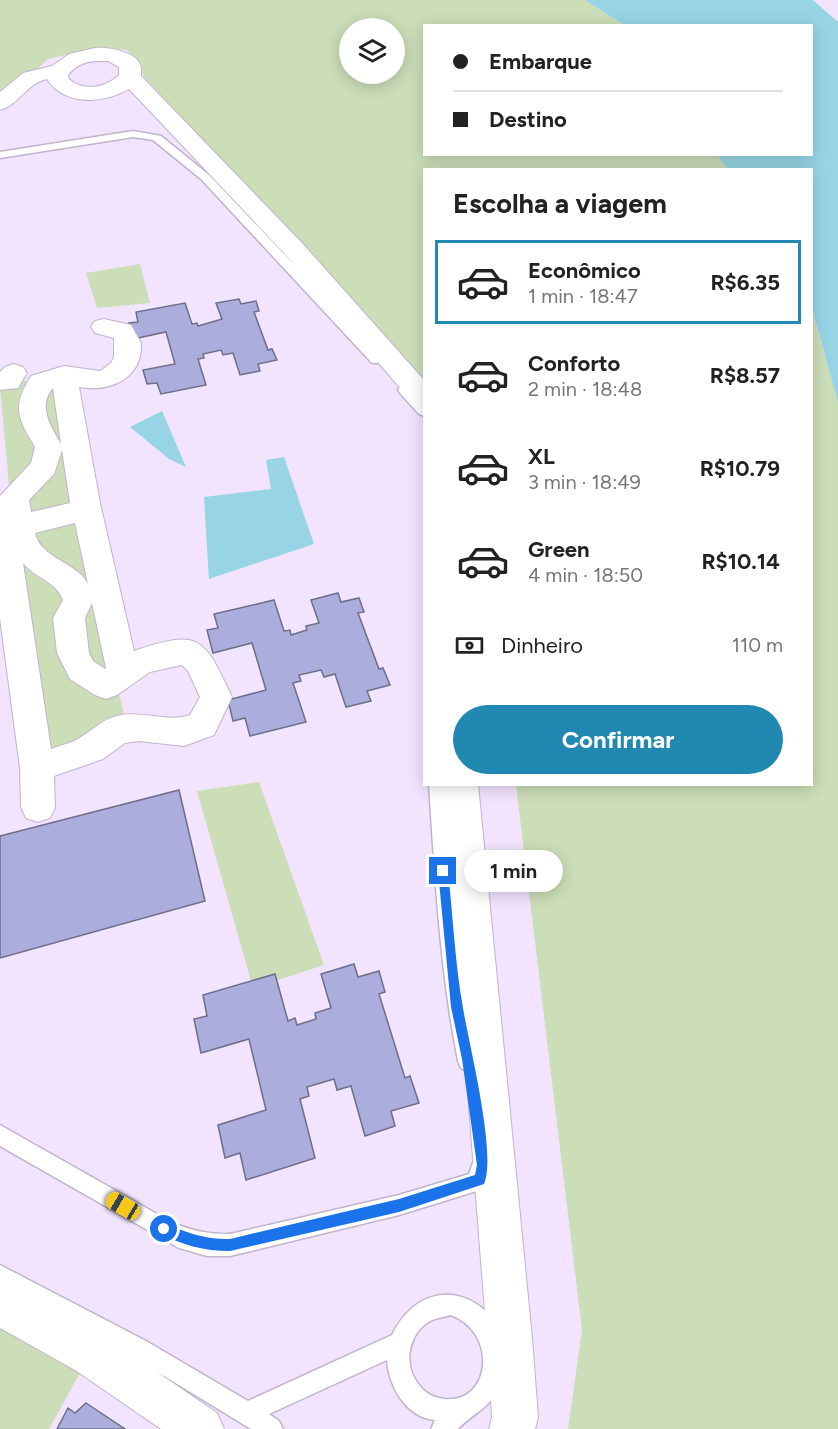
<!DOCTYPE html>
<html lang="pt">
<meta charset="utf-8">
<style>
:root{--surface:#fff;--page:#f2f2f2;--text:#222;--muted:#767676;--line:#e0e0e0;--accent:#2189b1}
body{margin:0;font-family:Figtree,sans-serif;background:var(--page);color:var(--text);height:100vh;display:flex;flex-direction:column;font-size:22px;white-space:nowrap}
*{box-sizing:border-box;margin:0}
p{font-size:20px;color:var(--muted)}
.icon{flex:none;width:33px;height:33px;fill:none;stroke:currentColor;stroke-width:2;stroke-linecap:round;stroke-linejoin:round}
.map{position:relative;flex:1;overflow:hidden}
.panel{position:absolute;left:423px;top:168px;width:390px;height:618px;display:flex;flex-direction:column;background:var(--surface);border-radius:0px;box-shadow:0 3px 15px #0003}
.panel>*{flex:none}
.top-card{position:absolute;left:423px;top:24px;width:390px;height:132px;border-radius:0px;box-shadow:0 3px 15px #0003;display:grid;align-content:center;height:132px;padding:0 30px;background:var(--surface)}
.tools{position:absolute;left:339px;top:18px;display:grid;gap:12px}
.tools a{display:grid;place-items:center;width:66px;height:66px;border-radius:50%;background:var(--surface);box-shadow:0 3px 15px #0003;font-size:30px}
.end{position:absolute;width:27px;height:27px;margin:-14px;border:8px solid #1a73e8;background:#fff;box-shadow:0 0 0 3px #fff}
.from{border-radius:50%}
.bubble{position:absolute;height:42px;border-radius:21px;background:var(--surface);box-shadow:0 3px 15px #0003;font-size:20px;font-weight:700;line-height:42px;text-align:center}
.car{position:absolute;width:18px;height:36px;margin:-18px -9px;border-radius:8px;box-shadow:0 0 4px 2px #0007;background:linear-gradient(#f5c518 24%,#345 0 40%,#f5c518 0 76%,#345 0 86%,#f5c518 0)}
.top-card b{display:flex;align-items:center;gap:21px;height:57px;font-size:22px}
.top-card b+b{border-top:2px solid var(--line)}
.top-card i{width:15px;height:15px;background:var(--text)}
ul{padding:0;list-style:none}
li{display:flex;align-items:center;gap:18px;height:84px;margin:0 12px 9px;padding:0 18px;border:3px solid transparent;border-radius:0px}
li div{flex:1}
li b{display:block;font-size:22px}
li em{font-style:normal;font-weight:700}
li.active{border-color:var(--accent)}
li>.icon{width:54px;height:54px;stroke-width:1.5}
h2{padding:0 30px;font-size:27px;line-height:72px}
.pay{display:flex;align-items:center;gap:15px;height:66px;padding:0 30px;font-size:22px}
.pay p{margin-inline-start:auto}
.cta{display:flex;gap:12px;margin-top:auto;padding:12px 30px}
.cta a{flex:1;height:69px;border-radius:36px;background:var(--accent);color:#fff;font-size:24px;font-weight:700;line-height:69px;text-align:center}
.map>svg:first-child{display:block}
.green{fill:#cbdeb8;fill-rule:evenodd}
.water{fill:#97d5e6}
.building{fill:#abaddd;stroke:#6d6e87;stroke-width:1.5}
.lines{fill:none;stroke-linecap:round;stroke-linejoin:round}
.lane-casing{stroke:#c1b3cc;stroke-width:3}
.street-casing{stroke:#c1b3cc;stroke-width:2}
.lane{fill:#fff;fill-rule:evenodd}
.street{fill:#fff;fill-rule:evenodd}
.route{fill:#1a73e8}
</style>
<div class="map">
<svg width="838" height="1429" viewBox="0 0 838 1429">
<rect width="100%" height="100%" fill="#f2e4fe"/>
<!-- green -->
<path class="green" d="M0 0H585L624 25 424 26V154L717 155 728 169 424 170V380L145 78 138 62 127 50 96 48 48 59 29 77 0 99ZM350 28H394V74H350Z
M140 264 150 303 97 308 86 273Z
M812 308 838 403V1429H568L582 1330 516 785 812 784Z
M57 374 79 506 12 518 0 387Z
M81 520 125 720 44 757 11 535Z
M259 782 324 965 253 988 197 791Z
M0 1282 98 1341 49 1429H0Z"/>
<!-- water -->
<path class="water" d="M585 0H813L838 22V403L812 308V170L728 169 717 155 812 154V26L624 25Z
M162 411 186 467 169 459 130 427Z
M284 457 314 544 209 579 204 497 271 489 266 460Z"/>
<!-- building -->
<path class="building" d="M239 299 241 304 256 301 259 311 254 312 268 350 272 349 277 360 258 364 260 371 240 375 233 353 223 355 221 350 203 354 204 358 198 359 206 385 161 394 157 383 147 384 143 370 175 364 166 332 133 339 129 323 138 322 136 312 185 303 192 324 197 323 198 326 222 319 216 303Z
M338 593 341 602 359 598 364 612 358 613 379 669 383 668 390 685 367 691 371 701 346 707 335 674 324 677 321 670 299 675 301 681 293 683 306 722 250 736 245 718 233 721 228 700 266 690 252 643 213 653 207 630 218 628 214 614 274 600 284 631 290 630 291 635 307 630 306 626 319 623 311 600Z
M179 790 205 901 0 958V836Z
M354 964 358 977 379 971 385 992 379 994 405 1078 410 1076 419 1103 391 1111 395 1126 365 1136 351 1086 337 1090 334 1079 307 1087 309 1096 300 1099 315 1158 246 1180 240 1153 225 1158 218 1125 266 1110 249 1039 201 1053 194 1019 207 1016 203 995 275 974 288 1021 295 1018 297 1025 316 1019 315 1013 331 1008 321 974Z
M86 1403 125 1429H57L68 1408 75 1413Z"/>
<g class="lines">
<!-- lane casing -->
<g class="lane-casing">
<path id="lane" d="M133 131 161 136 209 175 382 357 384 360 382 363H372L201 179 153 140 133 137 0 158V152Z
M405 385 410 387 424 403V416L419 414 400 393 398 390 400 387Z
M429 784H447C453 878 459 970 478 1061L475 1068 468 1071 461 1068 458 1061C440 970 435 877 429 784Z
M0 1125 171 1222C192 1231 208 1234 230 1234L399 1195 469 1174 475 1157 482 1154 489 1157 492 1174 483 1189 399 1215 230 1256H207L179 1248 0 1146Z
M0 1265 146 1341 248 1401 392 1335C435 1249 535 1317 497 1391 488 1409 471 1415 458 1429H431L435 1420C406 1417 389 1387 387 1360L269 1414 279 1421 283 1429H251L164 1376 0 1288ZM450 1315C498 1331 492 1404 444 1399 430 1397 422 1391 415 1379 403 1359 411 1330 432 1320 438 1318 444 1317 450 1315Z"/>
</g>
<!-- street casing -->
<g class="street-casing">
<path id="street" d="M95 48C108 47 130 51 138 61 142 65 141 71 141 76L302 243 424 380V406L414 404 284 253 129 89C103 104 64 106 47 79 27 83 19 105 0 110V92L23 73 52 66 69 54ZM95 61H108L119 67V75C105 88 84 92 69 79L68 75C75 66 84 62 95 61Z
M104 319 131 325 141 343C143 378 110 393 79 387L100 503 134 651C201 628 204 638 232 697L214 735 184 746 139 741 125 743 103 759 54 776 55 807 50 818 38 822 26 818 21 807 20 768 0 618V496L31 463 35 447C17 417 12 407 31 376L64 366 100 371 111 363 114 357V338L95 333 91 327 95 321ZM53 388 61 444C51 427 37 406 53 388ZM62 450 70 503 31 512 29 500 54 474ZM75 523 88 584C77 562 41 559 35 533ZM23 563C35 578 56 581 63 600L53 618 57 653 70 679 95 695 106 699 117 695 150 672 182 665 188 671 200 697 190 715C170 723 141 710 117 716 103 719 93 730 81 737 73 743 61 745 51 749ZM92 603 106 668 105 669 93 661 89 653 85 618Z
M14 364 23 367 27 373 18 388 0 390V372L5 367Z
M444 784H478L532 1338 538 1417 535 1429H489L492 1417 487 1338Z
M0 1282 107 1338 217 1413 224 1429H161L75 1370 0 1328Z"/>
</g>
<!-- lane -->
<use href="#lane" class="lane"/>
<!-- street -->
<use href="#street" class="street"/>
</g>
<!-- route -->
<path class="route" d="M443 867 448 871C453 917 455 963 463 1008 469 1045 497 1154 484 1184L399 1212 230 1251C203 1251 184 1245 160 1234L158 1229 160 1225 164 1223C189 1233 202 1239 230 1239L399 1199 475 1175 477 1165 462 1059 451 1007 438 871Z"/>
</svg>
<div class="tools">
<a><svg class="icon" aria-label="layers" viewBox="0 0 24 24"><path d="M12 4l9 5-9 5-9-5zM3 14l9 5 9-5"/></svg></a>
</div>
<i class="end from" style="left:164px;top:1229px"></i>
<i class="end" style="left:443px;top:871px"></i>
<div class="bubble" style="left:464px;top:850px;width:99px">1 min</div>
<i class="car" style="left:123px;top:1206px;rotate:300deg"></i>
<div class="top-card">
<b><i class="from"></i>Embarque</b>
<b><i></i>Destino</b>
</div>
<section class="panel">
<h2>Escolha a viagem</h2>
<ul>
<li class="active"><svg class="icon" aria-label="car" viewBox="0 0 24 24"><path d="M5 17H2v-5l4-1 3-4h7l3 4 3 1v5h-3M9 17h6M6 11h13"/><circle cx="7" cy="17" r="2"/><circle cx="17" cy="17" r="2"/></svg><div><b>Econômico</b><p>1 min · 18:47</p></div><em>R$6.35</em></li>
<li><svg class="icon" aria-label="car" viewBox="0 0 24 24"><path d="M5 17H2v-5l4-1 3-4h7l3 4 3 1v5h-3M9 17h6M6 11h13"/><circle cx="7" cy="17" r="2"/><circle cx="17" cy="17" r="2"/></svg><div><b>Conforto</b><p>2 min · 18:48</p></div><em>R$8.57</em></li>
<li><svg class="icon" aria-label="car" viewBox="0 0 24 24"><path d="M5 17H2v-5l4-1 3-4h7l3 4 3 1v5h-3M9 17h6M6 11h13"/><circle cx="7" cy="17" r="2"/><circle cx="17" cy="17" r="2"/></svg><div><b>XL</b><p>3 min · 18:49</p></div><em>R$10.79</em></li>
<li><svg class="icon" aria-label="car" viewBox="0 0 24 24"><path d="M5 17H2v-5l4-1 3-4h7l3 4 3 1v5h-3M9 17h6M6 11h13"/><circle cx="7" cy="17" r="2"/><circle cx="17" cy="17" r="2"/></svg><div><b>Green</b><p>4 min · 18:50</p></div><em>R$10.14</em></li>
</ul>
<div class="pay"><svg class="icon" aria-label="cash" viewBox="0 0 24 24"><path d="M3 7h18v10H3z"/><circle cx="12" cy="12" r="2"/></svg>Dinheiro<p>110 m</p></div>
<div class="cta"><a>Confirmar</a></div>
</section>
</div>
